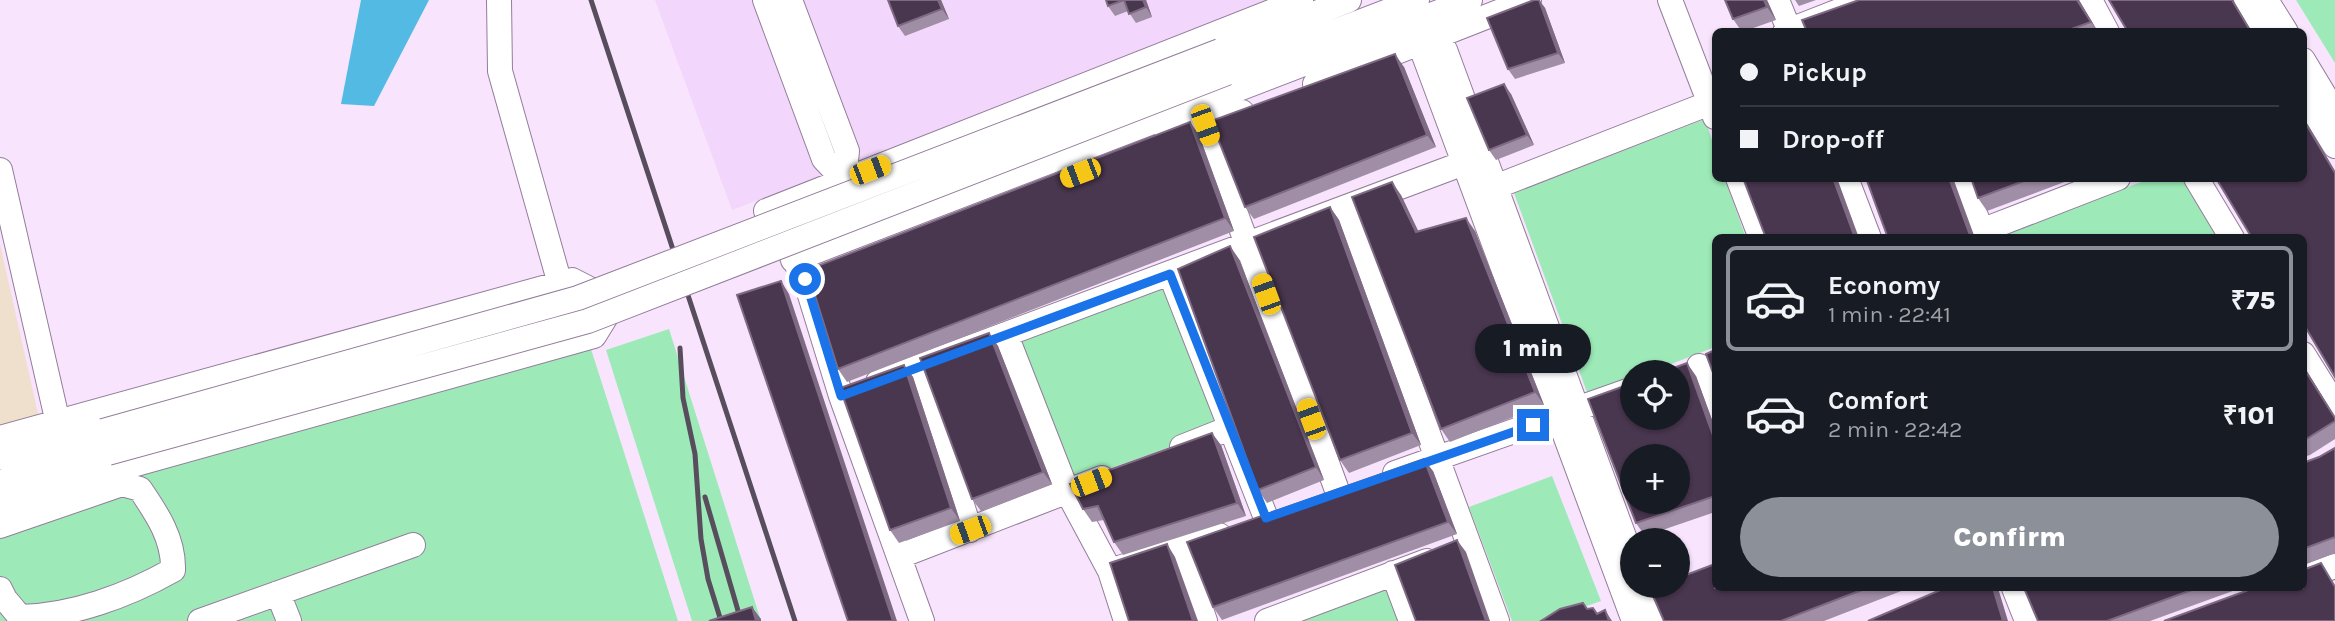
<!DOCTYPE html>
<meta charset="utf-8">
<style>
:root{--surface:#171b24;--page:#20242c;--text:#f1f3f6;--muted:#9ea1a6;--line:#363941;--accent:#8c9099}
body{margin:0;font-family:Karla,sans-serif;background:var(--page);color:var(--text);height:100vh;display:flex;flex-direction:column;font-size:26px;white-space:nowrap}
*{box-sizing:border-box;margin:0}
p{font-size:23px;color:var(--muted)}
.icon{flex:none;width:38px;height:38px;fill:none;stroke:currentColor;stroke-width:2;stroke-linecap:round;stroke-linejoin:round}
.map{position:relative;flex:1;overflow:hidden}
.side{position:absolute;left:1712px;top:234px;width:595px;height:357px;display:flex;flex-direction:column;background:var(--surface);border-radius:10px;box-shadow:0 2px 5px #0004}
.side>*{flex:none}
.hud{position:absolute;left:1712px;top:28px;width:595px;height:154px;border-radius:10px;box-shadow:0 2px 5px #0004;display:grid;align-content:center;height:154px;padding:0 28px;background:var(--surface)}
.controls{position:absolute;left:1620px;top:360px;display:grid;gap:14px}
.controls a{display:grid;place-items:center;width:70px;height:70px;border-radius:50%;background:var(--surface);box-shadow:0 2px 5px #0004;font-size:35px}
.end{position:absolute;width:32px;height:32px;margin:-16px;border:9px solid #1a73e8;background:#fff;box-shadow:0 0 0 4px #fff}
.from{border-radius:50%}
.bubble{position:absolute;height:49px;border-radius:24px;background:var(--surface);box-shadow:0 2px 5px #0004;font-size:23px;font-weight:800;line-height:49px;text-align:center}
.car{position:absolute;width:21px;height:42px;margin:-21px -10px;border-radius:9px;box-shadow:0 0 5px 2px #0007;background:linear-gradient(#f5c518 24%,#345 0 40%,#f5c518 0 76%,#345 0 86%,#f5c518 0)}
.hud b{display:flex;align-items:center;gap:24px;height:66px;font-size:26px}
.hud b+b{border-top:2px solid var(--line)}
.hud i{width:18px;height:18px;background:var(--text)}
ul{padding:12px 0 0;list-style:none}
li{display:flex;align-items:center;gap:21px;height:105px;margin:0 14px 10px;padding:0 14px;border:4px solid transparent;border-radius:10px}
li div{flex:1}
li b{display:block;font-size:26px}
li em{font-style:normal;font-weight:800}
li.active{border-color:var(--accent)}
li>.icon{width:63px;height:63px;stroke-width:1.5}
.button{display:flex;gap:14px;margin-top:auto;padding:14px 28px}
.button a{flex:1;height:80px;border-radius:42px;background:var(--accent);color:#fff;font-size:28px;font-weight:800;line-height:80px;text-align:center}
.map>svg:first-child{display:block}
.built{fill:#f2d6fb}
.medical{fill:#efe0cd}
.green{fill:#9deab8}
.water{fill:#53bbe3}
.lines{fill:none;stroke-linecap:round;stroke-linejoin:round}
.minor-casing{stroke:#937d9a;stroke-width:26}
.minor{stroke:#fff;stroke-width:24}
.rail{stroke:#584d5c;stroke-width:5}
.minor-bridge-casing{stroke:#937d9a;stroke-width:26;stroke-linecap:butt}
.minor-bridge{stroke:#fff;stroke-width:24}
.wall{fill:#a08da6}
.shaded-wall{fill:#7e6a83}
.building{fill:#49364f;stroke:#7e6a83;stroke-width:2;fill-rule:evenodd}
.route{stroke:#1a73e8;stroke-width:9}
</style>
<div class="map">
<svg width="2335" height="621" viewBox="0 0 2335 621">
<rect width="100%" height="100%" fill="#f8e4fd"/>
<!-- built -->
<path class="built" d="M655 0H1278L732 210Z"/>
<!-- medical -->
<path class="medical" d="M0 244 39 418 0 428Z"/>
<!-- green -->
<path class="green" d="M2296 0H2335V63Z
M1705 119 1715 149V178L1725 179 1746 238H1715V347L1648 373H1633V378L1588 395 1514 193Z
M2182 178 2218 238H1997L1995 234 2150 179Z
M1167 280 1223 428 1069 483 1018 342Z
M669 329 761 621H692L606 350Z
M590 346 678 621H0V512Z
M1552 476 1601 601 1543 621H1512L1469 507Z
M1392 581 1406 621H1282Z"/>
<!-- water -->
<path class="water" d="M361 0H429L374 106 341 104Z"/>
<g class="lines">
<!-- minor casing -->
<g class="minor-casing">
<path id="minor" d="M499 0 500 71 560 284
M765 0 824 159 844 180
M790 0 847 151 844 180
M1670 0 1715 117
M1777 0 1790 32
M2090 0 2107 32
M2246 0 2265 32
M2266 0 2286 32
M1425 26 1430 39 1445 50 1633 561
M1785 32 1867 0
M1430 39 1424 55 1634 621
M1220 51 1349 0
M2303 60 2335 113
M1227 73 1417 0
M1315 84 1529 0
M2303 94 2335 146
M1199 113 1338 493
M1165 141 1242 112
M0 170 58 423
M1738 178 1761 238
M1846 178 1869 238
M1962 178 1984 238
M2196 178 2232 238
M1495 187 1710 103
M1345 208 1497 621
M1981 231 2118 178
M793 260 1470 0
M1170 273 1266 518
M1006 335 1067 491 1110 571 1126 621
M2303 354 2335 405
M1699 366 1715 409
M918 367 970 530
M878 382 1464 163
M0 438 572 280 615 302 594 336 0 502
M1182 447 1230 428
M0 457 103 431
M1395 473 1633 389
M0 482 108 453
M0 526 122 484 140 489C157 514 174 539 173 570 127 596 72 616 20 617L5 599 0 589
M1180 549 1205 621
M900 556 1102 478
M1110 571 1219 535
M1393 573 1411 621
M2303 578 2335 566
M1642 586 1656 621
M2014 588 2027 621
M278 593 289 621
M200 621 413 545
M922 621 841 396 805 279 766 211 1301 0
M1267 621 1427 561"/>
</g>
<!-- minor -->
<use href="#minor" class="minor"/>
<!-- rail -->
<path class="rail" d="M591 0 795 621
M680 348 683 398 695 454 701 539 708 579 721 621
M705 497 741 621"/>
<!-- minor-bridge casing -->
<g class="minor-bridge-casing">
<path id="minor-bridge" d="M103 431 578 298 1220 51
M108 453 588 321 1227 73"/>
</g>
<!-- minor-bridge -->
<use href="#minor-bridge" class="minor-bridge"/>
</g>
<!-- wall -->
<path class="wall" d="M888 0H941L949 19 905 36 898 26Z
M1106 0H1146L1152 17 1136 23 1128 11 1115 16 1108 6Z
M1539 0 1545 8 1565 63 1515 79 1508 69Z
M1725 0H1767L1776 20 1742 32 1733 19Z
M1795 0H1816L1799 6Z
M1859 0H2079L2098 32H1807Z
M1404 67 1436 147 1254 219 1245 207Z
M1511 94 1534 145 1496 160 1489 150Z
M1199 135 1234 231 847 382 838 369Z
M1971 178H2075L1987 211 1978 198Z
M1401 195 1418 232 1475 231 1544 405 1450 442 1441 429Z
M1330 207 1339 220 1421 445 1349 473 1340 460Z
M1239 259 1324 480 1267 503 1258 490Z
M989 333 998 346 1052 484 981 511 972 499Z
M904 365 913 377 960 521 899 543 890 530Z
M2303 365 2335 417V439L2310 455 2303 457Z
M1696 376 1715 428V512L1645 536 1636 523Z
M1221 445 1246 516 1123 555 1114 542 1104 520 1092 522 1083 509Z
M2335 448V553L2303 565V463L2319 457Z
M1433 471 1457 534 1222 620 1213 607Z
M1715 588H1909L1824 621H1664Z
M2024 588H2241L2150 621H2038Z"/>
<!-- shaded-wall -->
<path class="shaded-wall" d="M938 0H941L949 19 942 9Z
M1143 0H1146L1152 17 1146 7Z
M1539 0 1545 8 1565 63 1558 53Z
M1764 0H1767L1776 20 1767 7Z
M2077 0H2079L2098 32 2091 22Z
M2232 0H2233L2252 32H2251Z
M1395 54 1404 67 1436 147 1427 135Z
M1504 84 1511 94 1534 145 1527 135Z
M2303 117 2335 171V173L2303 119Z
M1190 122 1199 135 1234 231 1225 218Z
M1833 178H1837L1859 238H1855Z
M1949 178H1953L1975 238H1971Z
M1392 182 1401 195 1425 245 1416 232Z
M1330 207 1339 220 1421 445 1412 433Z
M1466 218 1475 231 1544 405 1535 392Z
M1230 246 1239 259 1324 480 1316 467Z
M781 281 789 294 897 621H893Z
M989 333 998 346 1052 484 1043 472Z
M1687 363 1696 376 1715 428V441Z
M904 365 913 377 960 521 951 508Z
M2303 365 2335 417V418L2303 367Z
M1212 433 1221 445 1246 516 1237 503Z
M1424 459 1433 471 1457 534 1448 522Z
M1457 540 1466 552 1490 621H1486Z
M1167 544 1175 557 1198 621H1193Z
M1993 588H1998L2008 621H2003Z
M752 607 761 619V621H756Z
M1605 610 1612 621H1609Z"/>
<!-- building -->
<path class="building" d="M888 0H938L942 9 898 26Z
M1106 0H1143L1146 7 1129 14 1124 0 1108 6Z
M1534 0H1539L1558 53 1508 69 1487 18Z
M1725 0H1764L1767 7 1733 19Z
M1859 0H2077L2091 22 2063 32H1807L1802 20Z
M2109 0H2232L2251 32H2128Z
M1395 54 1427 135 1245 207 1211 121Z
M1504 84 1527 135 1489 150 1467 98Z
M2303 119 2335 173V377L2303 323V238H2252L2216 178H2303Z
M1190 122 1225 218 838 369 807 270Z
M1743 178H1833L1855 238H1766Z
M1866 178H1949L1971 238H1888Z
M1971 178H2032L1978 198Z
M1392 182 1416 232 1466 218 1535 392 1441 429 1352 197Z
M1330 207 1412 433 1340 460 1254 237Z
M1230 246 1316 467 1258 490 1178 269Z
M781 281 893 621H848L737 295Z
M989 333 1043 472 972 499 920 358Z
M1715 350V378L1706 354Z
M1687 363 1715 441V496L1636 523 1588 399 1633 383V418H1678V373H1660ZM1633 457H1678V502H1633Z
M904 365 951 508 890 530 840 388Z
M2303 367 2335 418V421L2303 441Z
M1212 433 1237 503 1114 542 1098 506 1083 509 1070 484Z
M2335 448V537L2303 549V463L2319 457Z
M1424 459 1448 522 1213 607 1187 542Z
M1457 540 1486 621H1416L1395 565Z
M1167 544 1193 621H1129L1110 563Z
M2321 563 2335 587V621H2164L2254 588H2303V570Z
M1715 564V588H1867L1781 621H1664L1650 589 1658 586H1678V578Z
M1945 588H1993L2003 621H1868Z
M2024 588H2197L2107 621H2038Z
M1583 603 1587 609 1593 608 1597 614 1605 610 1609 621H1541L1560 609Z
M752 607 756 621H709Z"/>
<g class="lines">
<!-- route -->
<path class="route" d="M805 279 841 396 1170 274 1266 518 1533 425"/>
</g>
</svg>
<div class="controls">
<a><svg class="icon" aria-label="locate" viewBox="0 0 24 24"><circle cx="12" cy="12" r="6"/><path d="M12 2v4M12 18v4M2 12h4M18 12h4"/></svg></a>
<a>+</a>
<a>−</a>
</div>
<i class="end from" style="left:805px;top:279px"></i>
<i class="end" style="left:1533px;top:425px"></i>
<div class="bubble" style="left:1475px;top:324px;width:116px">1 min</div>
<i class="car" style="left:1205px;top:125px;rotate:160deg"></i>
<i class="car" style="left:870px;top:170px;rotate:69deg"></i>
<i class="car" style="left:1080px;top:173px;rotate:249deg"></i>
<i class="car" style="left:1266px;top:294px;rotate:340deg"></i>
<i class="car" style="left:1311px;top:419px;rotate:340deg"></i>
<i class="car" style="left:1091px;top:482px;rotate:69deg"></i>
<i class="car" style="left:970px;top:530px;rotate:250deg"></i>
<div class="hud">
<b><i class="from"></i>Pickup</b>
<b><i></i>Drop-off</b>
</div>
<section class="side">
<ul>
<li class="active"><svg class="icon" aria-label="car" viewBox="0 0 24 24"><path d="M5 17H2v-5l4-1 3-4h7l3 4 3 1v5h-3M9 17h6M6 11h13"/><circle cx="7" cy="17" r="2"/><circle cx="17" cy="17" r="2"/></svg><div><b>Economy</b><p>1 min · 22:41</p></div><em>₹75</em></li>
<li><svg class="icon" aria-label="car" viewBox="0 0 24 24"><path d="M5 17H2v-5l4-1 3-4h7l3 4 3 1v5h-3M9 17h6M6 11h13"/><circle cx="7" cy="17" r="2"/><circle cx="17" cy="17" r="2"/></svg><div><b>Comfort</b><p>2 min · 22:42</p></div><em>₹101</em></li>
</ul>
<div class="button"><a>Confirm</a></div>
</section>
</div>
